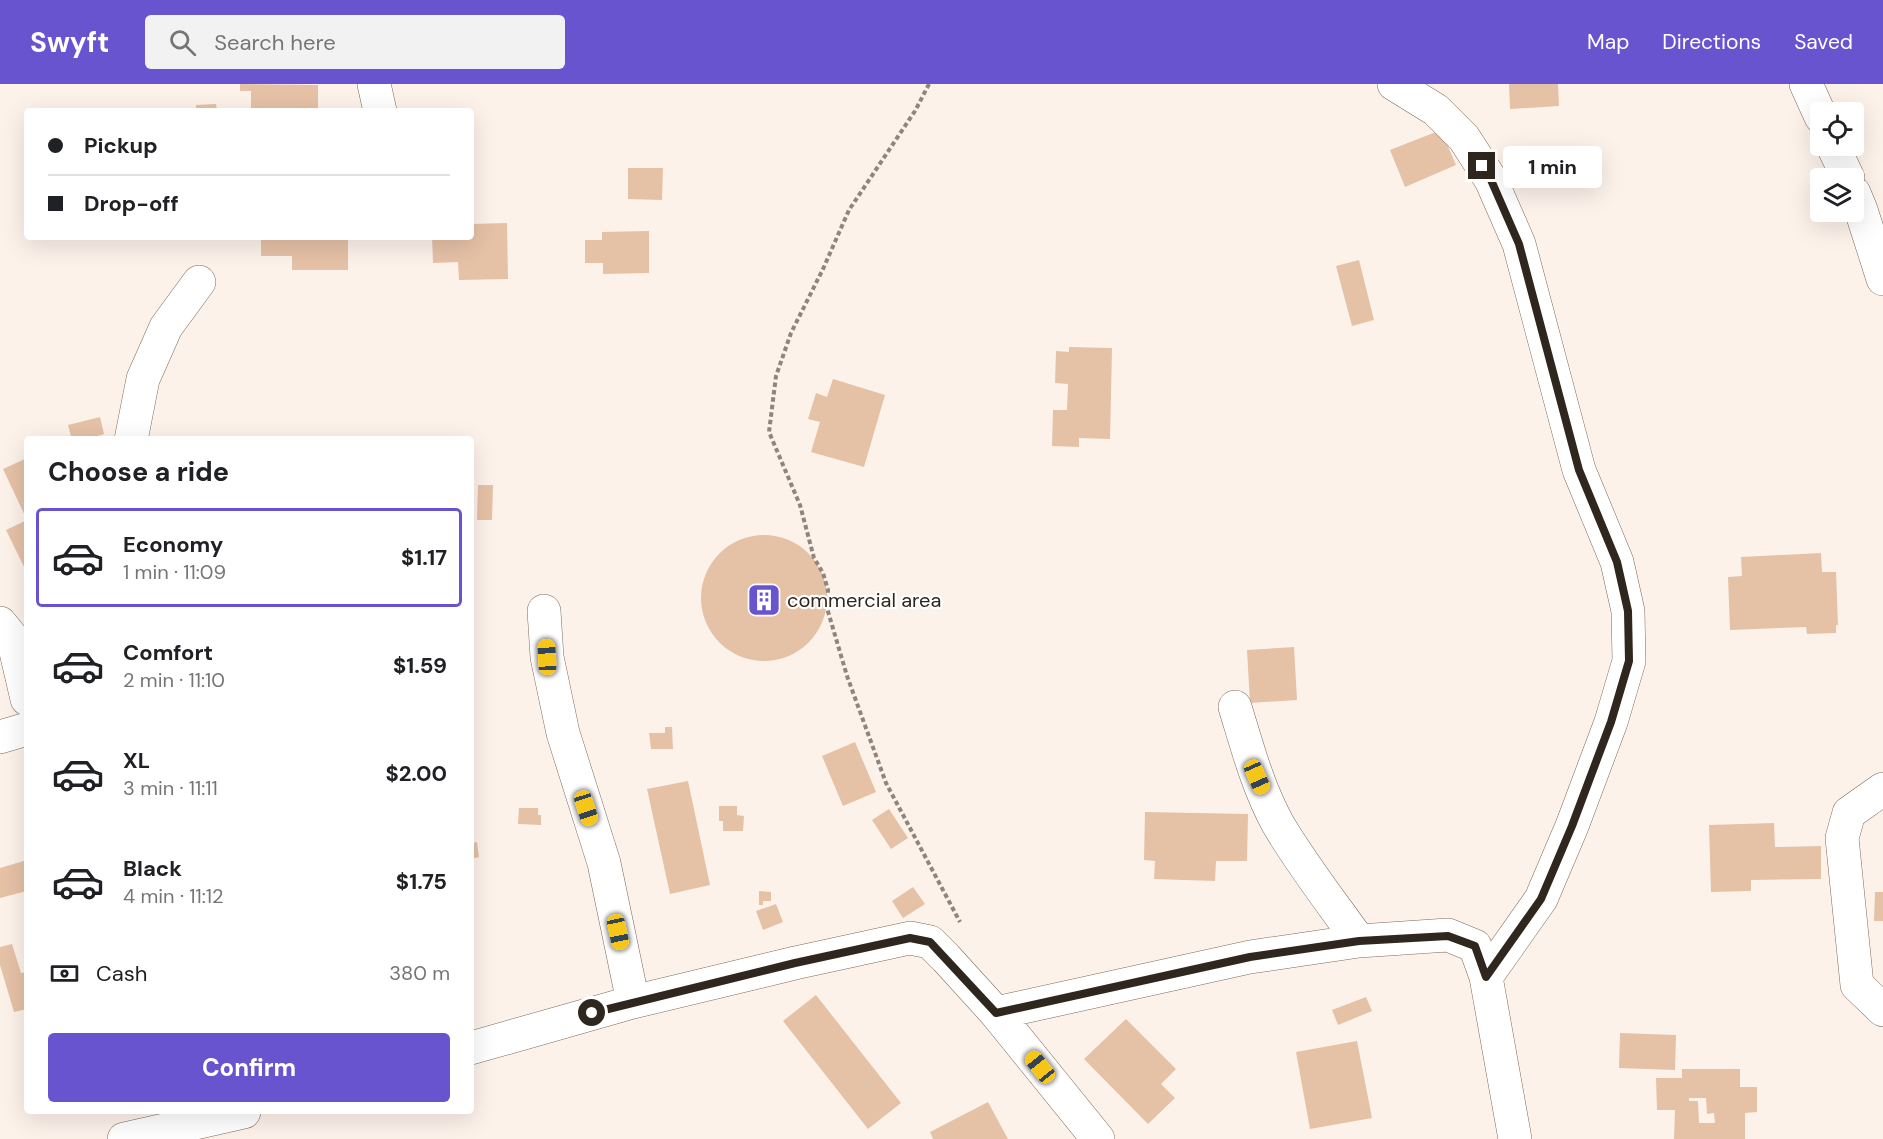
<!DOCTYPE html>
<meta charset="utf-8">
<style>
:root{--surface:#fff;--page:#f2f2f2;--text:#202124;--muted:#757577;--line:#e0e0e0;--accent:#6754ce}
body{margin:0;font-family:"DM Sans",sans-serif;background:var(--page);color:var(--text);height:100vh;display:flex;flex-direction:column;font-size:22px;white-space:nowrap}
*{box-sizing:border-box;margin:0}
p{font-size:20px;color:var(--muted)}
.icon{flex:none;width:33px;height:33px;fill:none;stroke:currentColor;stroke-width:2;stroke-linecap:round;stroke-linejoin:round}
.map{position:relative;flex:1;overflow:hidden}
.panel{position:absolute;left:24px;top:352px;width:450px;height:678px;display:flex;flex-direction:column;background:var(--surface);border-radius:6px;box-shadow:0 6px 24px #0002}
.panel>*{flex:none}
.hud{position:absolute;left:24px;top:24px;width:450px;height:132px;border-radius:6px;box-shadow:0 6px 24px #0002;display:grid;align-content:center;height:132px;padding:0 24px;background:var(--surface)}
.controls{position:absolute;left:1810px;top:18px;display:grid;gap:12px}
.controls a{display:grid;place-items:center;width:54px;height:54px;border-radius:6px;background:var(--surface);box-shadow:0 6px 24px #0002;font-size:30px}
.end{position:absolute;width:27px;height:27px;margin:-14px;border:8px solid #2f261e;background:#fff;box-shadow:0 0 0 3px #fff}
.from{border-radius:50%}
.bubble{position:absolute;height:42px;border-radius:6px;background:var(--surface);box-shadow:0 6px 24px #0002;font-size:20px;font-weight:700;line-height:42px;text-align:center}
.car{position:absolute;width:18px;height:36px;margin:-18px -9px;border-radius:8px;box-shadow:0 0 4px 2px #0007;background:linear-gradient(#f5c518 24%,#345 0 40%,#f5c518 0 76%,#345 0 86%,#f5c518 0)}
.hud b{display:flex;align-items:center;gap:21px;height:57px;font-size:22px}
.hud b+b{border-top:2px solid var(--line)}
.hud i{width:15px;height:15px;background:var(--text)}
ul{padding:0;list-style:none}
li{display:flex;align-items:center;gap:18px;height:99px;margin:0 12px 9px;padding:0 12px;border:3px solid transparent;border-radius:6px}
li div{flex:1}
li b{display:block;font-size:22px}
li em{font-style:normal;font-weight:700}
li.on{border-color:var(--accent)}
li>.icon{width:54px;height:54px;stroke-width:1.5}
h2{padding:0 24px;font-size:27px;line-height:72px}
.pay{display:flex;align-items:center;gap:15px;height:66px;padding:0 24px;font-size:22px}
.pay p{margin-inline-start:auto}
.cta{display:flex;gap:12px;margin-top:auto;padding:12px 24px}
.cta a{flex:1;height:69px;border-radius:6px;background:var(--accent);color:#fff;font-size:24px;font-weight:700;line-height:69px;text-align:center}
header{display:flex;align-items:center;gap:36px;box-sizing:border-box;height:84px;padding:0 30px;background:var(--accent);color:#fff}
header strong{font-size:28px}
nav{display:flex;gap:33px;margin-inline-start:auto;font-size:21px}
.search{width:420px;height:54px;background:var(--page);display:flex;align-items:center;gap:15px;box-sizing:border-box;padding:0 21px;border-radius:6px;color:var(--muted);font-size:22px}
.map>svg:first-child{display:block}
.building{fill:#e5c1a6;fill-rule:evenodd}
.lines{fill:none;stroke-linecap:round;stroke-linejoin:round}
.minor-casing{stroke:#7f6958;stroke-width:34}
.path{stroke:#8f857d;stroke-width:4;stroke-dasharray:4.5 3;stroke-linecap:butt}
.minor{stroke:#fff;stroke-width:33}
.route{stroke:#2f261e;stroke-width:8}
.labels{text-anchor:middle;dominant-baseline:central;stroke-width:4.5;stroke-linejoin:round;paint-order:stroke}
.poi-label{font-size:20px;fill:#2f261e;stroke:#fff;text-anchor:start}
</style>
<header>
<strong>Swyft</strong>
<div class="search"><svg class="icon" aria-label="search" viewBox="0 0 24 24"><circle cx="10" cy="10" r="6"/><path d="M15 15l6 6"/></svg>Search here</div>
<nav><a>Map</a><a>Directions</a><a>Saved</a></nav>
</header>
<div class="map">
<svg width="1883" height="1055" viewBox="0 0 1883 1055">
<rect width="100%" height="100%" fill="#fdf2ea"/>
<!-- building -->
<path class="building" d="M240 0 318 1V27H251V7H240Z
M1509 0H1558L1559 22 1510 25Z
M216 20 217 27H196V21Z
M1441 46 1456 81 1405 103 1390 66Z
M628 84H663L662 116 628 115Z
M507 139 508 195 459 196 458 178 433 179 432 153H471V140Z
M649 147V189L603 190V179H585V156H602V148Z
M261 153H348V186H292V172H261Z
M1359 176 1374 236 1352 242 1336 182Z
M1069 263 1112 264 1110 355 1079 354V363L1052 362 1053 326H1067L1068 300 1055 299 1056 267 1069 268Z
M833 295 885 311 864 383 811 368 820 338 808 335 816 309 827 313Z
M100 333 104 350 85 356H72L68 341Z
M27 374V489L6 446 27 436 3 385Z
M478 401H493L492 436H477Z
M701 514a63 63 0 1 1 126 0a63 63 0 1 1-126 0Z
M1821 469 1822 488H1836L1838 541H1836V549L1807 550 1806 543 1730 546 1728 493 1742 492 1741 473Z
M1294 563 1297 616 1250 619 1247 566Z
M665 643H672L673 665H651L649 649H665Z
M855 658 876 708 843 722 822 672Z
M688 697 710 801 670 810 647 705Z
M719 722H737V731L744 732 743 747H723V737H719Z
M519 724H538V731H541V741L518 740Z
M889 725 908 754 891 765 872 736Z
M1145 728 1248 730 1247 777H1216L1215 797 1154 795 1155 777 1144 776Z
M1774 739 1775 763 1821 762V795L1751 796V807L1711 808 1709 741Z
M477 758 479 773 471 775V759Z
M27 776V807L0 814V784Z
M913 803 925 820 903 834 892 817Z
M759 807 771 808V817H763V821H759Z
M1875 808H1883V837H1874Z
M776 820 783 838 763 846 756 827Z
M12 860 21 889 27 888V925L14 928 0 881V863Z
M816 911 901 1019 868 1045 783 937Z
M1366 913 1372 927 1338 941 1332 926Z
M1126 935 1176 985 1161 1000 1175 1014 1148 1040 1084 975Z
M1620 949 1676 951 1675 986 1619 984Z
M1357 957 1372 1034 1310 1045 1296 968Z
M1682 985H1740V1003H1757V1028L1745 1029V1055H1674L1675 1026H1657L1656 994H1682ZM1689 1014H1706L1707 1030 1714 1029 1715 1039H1699L1698 1017H1689Z
M988 1018 1008 1055H933L930 1048Z"/>
<g class="lines">
<!-- minor casing -->
<g class="minor-casing">
<path id="minor" d="M374 0 380 27
M1394 0 1436 26 1464 54 1491 96 1519 160 1579 386 1617 478 1628 527 1629 577 1611 638 1572 742 1541 815 1486 893
M1806 0 1821 33
M1833 62 1848 94
M1854 109 1861 126 1883 195
M131 356 143 295 166 243 199 198
M544 527 547 573 563 649 604 779 633 918
M0 539 13 555 27 615
M1235 623C1247 662 1258 704 1278 740 1302 781 1332 819 1359 857
M0 653 27 645
M1883 705 1849 729 1842 754 1857 901 1883 926
M996 929 1250 873 1359 857 1448 851 1475 862 1486 893 1515 1055
M471 964 633 918 795 879 910 854 930 858 946 874 996 929 1098 1055
M124 1055 244 1028"/>
</g>
<!-- path -->
<path class="path" d="M929 0 915 27 849 126 823 185 791 249 776 292 769 348 800 421 814 474 823 489 828 506 827 524 847 592 886 699 960 838"/>
<!-- minor -->
<use href="#minor" class="minor"/>
</g>
<g class="lines">
<!-- route -->
<path class="route" d="M592 929 795 879 910 854 930 858 996 929 1250 873 1359 857 1448 852 1475 862 1486 893 1541 815 1572 742 1611 638 1629 577 1628 527 1617 478 1579 386 1519 160 1491 96 1482 82"/>
</g>
<!-- icons -->
<defs>
<g id="building-square" transform="scale(1.725)"><rect x="-9" y="-9" width="18" height="18" rx="4" fill="#6754ce" stroke="#fff"/><path d="M-4-6H4V6H1V3H-1V6H-4ZM-2.5-4.3h1.7v1.8h-1.7ZM.8-4.3h1.7v1.8H.8ZM-2.5-1h1.7V.8h-1.7ZM.8-1h1.7V.8H.8Z" fill="#fff"/></g>
</defs>
<g fill-rule="evenodd">
<use href="#building-square" x="764" y="516"/>
</g>
<g class="labels">
<!-- poi labels -->
<g class="poi-label">
<text x="787" y="516">commercial area</text>
</g>
</g>
</svg>
<div class="controls">
<a><svg class="icon" aria-label="locate" viewBox="0 0 24 24"><circle cx="12" cy="12" r="6"/><path d="M12 2v4M12 18v4M2 12h4M18 12h4"/></svg></a>
<a><svg class="icon" aria-label="layers" viewBox="0 0 24 24"><path d="M12 4l9 5-9 5-9-5zM3 14l9 5 9-5"/></svg></a>
</div>
<i class="end from" style="left:592px;top:929px"></i>
<i class="end" style="left:1482px;top:82px"></i>
<div class="bubble" style="left:1503px;top:62px;width:99px">1 min</div>
<i class="car" style="left:547px;top:573px;rotate:357deg"></i>
<i class="car" style="left:1257px;top:693px;rotate:156deg"></i>
<i class="car" style="left:586px;top:724px;rotate:162deg"></i>
<i class="car" style="left:618px;top:848px;rotate:168deg"></i>
<i class="car" style="left:1040px;top:983px;rotate:321deg"></i>
<div class="hud">
<b><i class="from"></i>Pickup</b>
<b><i></i>Drop-off</b>
</div>
<section class="panel">
<h2>Choose a ride</h2>
<ul>
<li class="on"><svg class="icon" aria-label="car" viewBox="0 0 24 24"><path d="M5 17H2v-5l4-1 3-4h7l3 4 3 1v5h-3M9 17h6M6 11h13"/><circle cx="7" cy="17" r="2"/><circle cx="17" cy="17" r="2"/></svg><div><b>Economy</b><p>1 min · 11:09</p></div><em>$1.17</em></li>
<li><svg class="icon" aria-label="car" viewBox="0 0 24 24"><path d="M5 17H2v-5l4-1 3-4h7l3 4 3 1v5h-3M9 17h6M6 11h13"/><circle cx="7" cy="17" r="2"/><circle cx="17" cy="17" r="2"/></svg><div><b>Comfort</b><p>2 min · 11:10</p></div><em>$1.59</em></li>
<li><svg class="icon" aria-label="car" viewBox="0 0 24 24"><path d="M5 17H2v-5l4-1 3-4h7l3 4 3 1v5h-3M9 17h6M6 11h13"/><circle cx="7" cy="17" r="2"/><circle cx="17" cy="17" r="2"/></svg><div><b>XL</b><p>3 min · 11:11</p></div><em>$2.00</em></li>
<li><svg class="icon" aria-label="car" viewBox="0 0 24 24"><path d="M5 17H2v-5l4-1 3-4h7l3 4 3 1v5h-3M9 17h6M6 11h13"/><circle cx="7" cy="17" r="2"/><circle cx="17" cy="17" r="2"/></svg><div><b>Black</b><p>4 min · 11:12</p></div><em>$1.75</em></li>
</ul>
<div class="pay"><svg class="icon" aria-label="cash" viewBox="0 0 24 24"><path d="M3 7h18v10H3z"/><circle cx="12" cy="12" r="2"/></svg>Cash<p>380 m</p></div>
<div class="cta"><a>Confirm</a></div>
</section>
</div>
